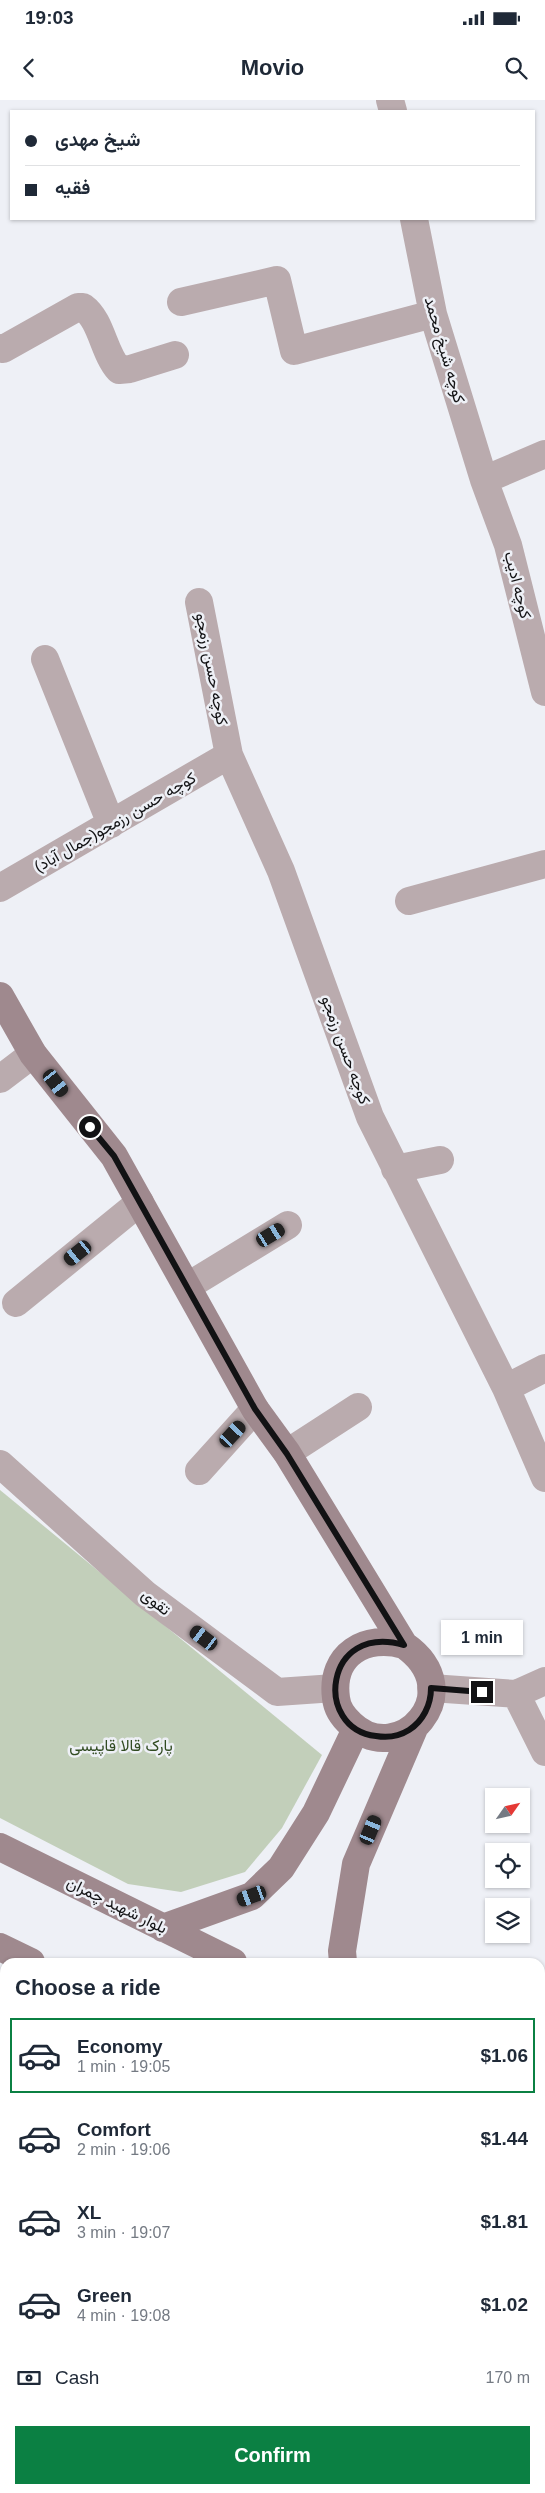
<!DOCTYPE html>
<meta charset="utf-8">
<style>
:root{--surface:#fff;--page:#f6f6f7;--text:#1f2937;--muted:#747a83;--line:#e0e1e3;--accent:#0b8043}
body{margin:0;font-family:Helvetica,Vazirmatn,sans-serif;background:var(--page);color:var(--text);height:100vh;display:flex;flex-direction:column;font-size:19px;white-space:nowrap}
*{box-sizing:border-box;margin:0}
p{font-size:16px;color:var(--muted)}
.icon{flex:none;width:28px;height:28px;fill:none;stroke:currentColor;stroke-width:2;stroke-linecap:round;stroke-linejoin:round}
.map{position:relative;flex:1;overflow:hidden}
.panel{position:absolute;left:0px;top:1858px;width:545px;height:536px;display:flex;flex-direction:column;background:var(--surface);border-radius:15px 15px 0 0;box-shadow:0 1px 4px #0004}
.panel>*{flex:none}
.banner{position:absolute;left:10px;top:10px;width:525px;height:110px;border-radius:0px;box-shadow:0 1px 4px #0004;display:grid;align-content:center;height:110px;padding:0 15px;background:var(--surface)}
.needle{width:32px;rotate:56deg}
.controls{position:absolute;left:485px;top:1688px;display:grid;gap:10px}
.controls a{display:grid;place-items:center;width:45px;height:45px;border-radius:0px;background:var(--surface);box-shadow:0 1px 4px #0004;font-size:25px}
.end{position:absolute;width:22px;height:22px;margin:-11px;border:6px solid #121214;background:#fff;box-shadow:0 0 0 2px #fff}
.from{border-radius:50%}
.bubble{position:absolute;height:35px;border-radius:0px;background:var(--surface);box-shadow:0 1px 4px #0004;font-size:16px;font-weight:700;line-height:35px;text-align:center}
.car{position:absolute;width:15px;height:30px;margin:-15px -8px;border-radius:6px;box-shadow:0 0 4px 1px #0007;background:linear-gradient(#222 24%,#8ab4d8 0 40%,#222 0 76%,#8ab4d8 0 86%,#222 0)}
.banner b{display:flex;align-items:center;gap:18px;height:48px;font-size:19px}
.banner b+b{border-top:1px solid var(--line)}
.banner i{width:12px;height:12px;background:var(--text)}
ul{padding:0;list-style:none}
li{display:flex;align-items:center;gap:15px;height:75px;margin:0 10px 8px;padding:0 5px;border:2px solid transparent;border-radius:0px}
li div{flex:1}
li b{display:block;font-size:19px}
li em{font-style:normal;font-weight:700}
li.current{border-color:var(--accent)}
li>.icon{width:45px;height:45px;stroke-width:1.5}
h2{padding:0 15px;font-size:22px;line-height:60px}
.pay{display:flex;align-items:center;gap:12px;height:55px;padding:0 15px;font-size:19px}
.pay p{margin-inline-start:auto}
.action{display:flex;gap:10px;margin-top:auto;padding:10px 15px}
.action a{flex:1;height:58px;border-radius:0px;background:var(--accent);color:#fff;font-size:20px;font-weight:700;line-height:58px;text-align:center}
.status{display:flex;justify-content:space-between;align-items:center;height:35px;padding:0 25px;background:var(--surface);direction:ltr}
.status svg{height:14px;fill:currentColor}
header{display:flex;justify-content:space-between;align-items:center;height:65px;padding:0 15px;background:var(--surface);font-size:22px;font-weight:700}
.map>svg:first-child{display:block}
.green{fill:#c2cfba}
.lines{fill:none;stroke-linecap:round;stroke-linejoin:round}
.street{stroke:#baabae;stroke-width:28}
.secondary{stroke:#9f898e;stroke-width:28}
.route{stroke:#121214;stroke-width:6}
.labels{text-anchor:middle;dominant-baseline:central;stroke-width:5;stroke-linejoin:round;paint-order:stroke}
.street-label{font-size:16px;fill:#121214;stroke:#eef0f6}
.park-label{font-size:16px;fill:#314b22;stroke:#eef0f6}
</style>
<div class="status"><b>19:03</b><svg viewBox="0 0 49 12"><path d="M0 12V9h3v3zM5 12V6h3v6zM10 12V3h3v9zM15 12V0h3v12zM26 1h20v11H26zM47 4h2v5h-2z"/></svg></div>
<header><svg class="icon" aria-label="back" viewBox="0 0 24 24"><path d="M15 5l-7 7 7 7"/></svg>Movio<svg class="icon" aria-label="search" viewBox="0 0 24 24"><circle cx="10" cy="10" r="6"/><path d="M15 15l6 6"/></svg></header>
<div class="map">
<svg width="545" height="2393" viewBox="0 0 545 2393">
<rect width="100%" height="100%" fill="#eef0f6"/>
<!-- green -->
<path class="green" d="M0 1390 322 1655 282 1728 245 1772 181 1792 128 1784 0 1718Z"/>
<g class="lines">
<!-- street -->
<path class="street" d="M390 0 393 11
M414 119 433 214 484 380 508 445 545 592
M181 202 277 180 294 251 433 214
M0 248 3 249 78 207H83C102 221 103 252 119 270L130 269 175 255
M484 380 545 354
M199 502 229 655 281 771 370 1017 506 1288 545 1378
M45 559 111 724
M0 788 229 655
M409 801 545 764
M0 979 33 954
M395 1069 440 1060
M188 1186 288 1125
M16 1203 140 1102
M506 1288 545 1268
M287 1353 358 1307
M0 1364 145 1494 277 1592 335 1588
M199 1371 255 1309
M431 1588 516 1594 545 1581
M516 1594 545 1652
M292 2389 298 2393"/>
<!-- secondary -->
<path class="secondary" d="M0 896 33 954 114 1056 255 1309 287 1353 404 1545C472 1592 399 1670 351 1624 343 1617 337 1608 336 1598 330 1554 366 1534 404 1545
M0 1747 233 1862
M163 1828 252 1796 281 1768 316 1713 356 1629
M0 1847 31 1862
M343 1862 342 1851 356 1764 415 1626
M540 2014 545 2016
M540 2124 545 2127
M540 2385 545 2375"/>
</g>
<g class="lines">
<!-- route -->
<path class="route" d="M90 1027 114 1056 255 1309 287 1354 404 1545C324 1522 313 1629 376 1636 388 1638 398 1637 409 1630 423 1621 431 1605 431 1588L482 1592"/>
</g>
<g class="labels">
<!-- street labels -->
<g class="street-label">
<text transform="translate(445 250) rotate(74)">کوچه شیخ محمد</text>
<text transform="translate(518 485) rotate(76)">کوچه ادیب</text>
<text transform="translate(212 569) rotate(79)">کوچه حسن رزمجو</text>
<text transform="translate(115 722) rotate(-30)">کوچه حسن رزمجو(جمال آباد)</text>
<text transform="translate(346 950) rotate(70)">کوچه حسن رزمجو</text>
<text transform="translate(156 1502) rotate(38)">تقوی</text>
<text transform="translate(117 1805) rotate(26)">بلوار شهید چمران</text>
</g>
<!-- park labels -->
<g class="park-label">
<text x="121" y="1645">پارک قالا قاپیسی</text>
</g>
</g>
</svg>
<div class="controls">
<a><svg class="needle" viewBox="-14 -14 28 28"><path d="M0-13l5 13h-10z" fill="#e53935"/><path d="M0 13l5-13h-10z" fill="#747a83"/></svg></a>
<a><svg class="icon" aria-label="locate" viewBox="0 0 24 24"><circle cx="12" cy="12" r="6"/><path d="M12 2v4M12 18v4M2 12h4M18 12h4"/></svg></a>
<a><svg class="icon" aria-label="layers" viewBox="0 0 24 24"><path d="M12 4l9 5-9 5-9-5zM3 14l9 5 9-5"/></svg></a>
</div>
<i class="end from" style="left:90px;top:1027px"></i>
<i class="end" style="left:482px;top:1592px"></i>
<div class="bubble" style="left:441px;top:1520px;width:82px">1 min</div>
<i class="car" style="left:56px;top:983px;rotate:142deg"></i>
<i class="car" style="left:271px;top:1135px;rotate:59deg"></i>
<i class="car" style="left:78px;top:1153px;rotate:231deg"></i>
<i class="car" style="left:233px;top:1334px;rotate:43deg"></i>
<i class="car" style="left:204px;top:1538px;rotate:307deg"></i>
<i class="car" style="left:371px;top:1730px;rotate:23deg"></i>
<i class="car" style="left:252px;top:1796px;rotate:250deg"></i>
<div class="banner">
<b><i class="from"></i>شیخ مهدی</b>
<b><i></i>فقیه</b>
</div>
<section class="panel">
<h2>Choose a ride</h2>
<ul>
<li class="current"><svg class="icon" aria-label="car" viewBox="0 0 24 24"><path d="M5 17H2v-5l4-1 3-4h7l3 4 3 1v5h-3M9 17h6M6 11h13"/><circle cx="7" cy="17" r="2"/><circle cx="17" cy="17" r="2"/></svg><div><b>Economy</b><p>1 min · 19:05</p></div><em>$1.06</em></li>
<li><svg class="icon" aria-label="car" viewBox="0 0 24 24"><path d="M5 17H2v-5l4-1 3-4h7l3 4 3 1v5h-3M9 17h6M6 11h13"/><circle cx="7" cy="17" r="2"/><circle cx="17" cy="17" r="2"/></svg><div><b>Comfort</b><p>2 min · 19:06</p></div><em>$1.44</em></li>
<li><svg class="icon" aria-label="car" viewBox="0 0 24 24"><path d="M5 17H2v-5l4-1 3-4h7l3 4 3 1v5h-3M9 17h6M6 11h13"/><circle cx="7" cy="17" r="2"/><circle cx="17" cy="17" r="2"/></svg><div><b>XL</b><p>3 min · 19:07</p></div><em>$1.81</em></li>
<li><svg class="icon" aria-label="car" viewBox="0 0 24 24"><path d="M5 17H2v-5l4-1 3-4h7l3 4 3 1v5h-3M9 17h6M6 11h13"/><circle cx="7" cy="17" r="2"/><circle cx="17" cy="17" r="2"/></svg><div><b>Green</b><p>4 min · 19:08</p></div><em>$1.02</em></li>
</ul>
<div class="pay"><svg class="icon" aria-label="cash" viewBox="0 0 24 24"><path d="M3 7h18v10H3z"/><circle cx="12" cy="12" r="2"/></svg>Cash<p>170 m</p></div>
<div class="action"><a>Confirm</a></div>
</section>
</div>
